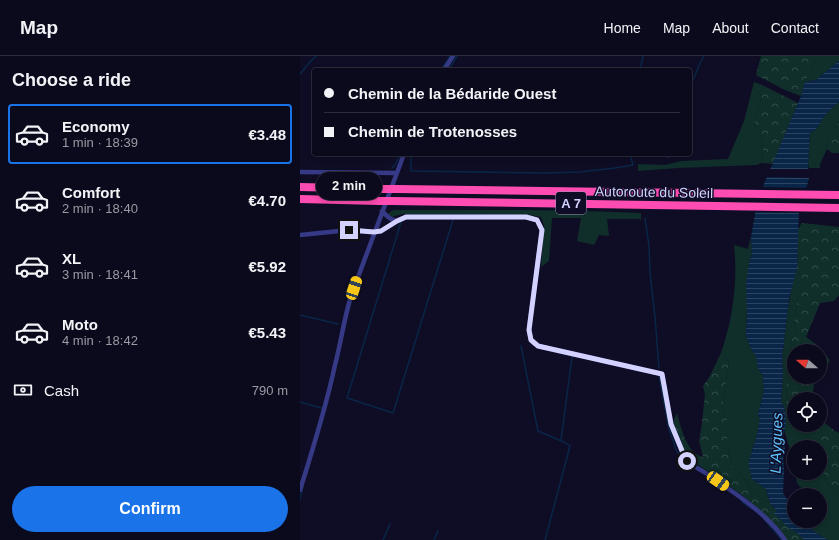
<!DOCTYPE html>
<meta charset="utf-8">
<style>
:root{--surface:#0b0a1c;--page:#191829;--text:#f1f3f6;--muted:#9a9aa3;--line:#2b2b3b;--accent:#1a73e8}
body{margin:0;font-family:Helvetica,sans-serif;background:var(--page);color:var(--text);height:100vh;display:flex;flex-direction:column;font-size:15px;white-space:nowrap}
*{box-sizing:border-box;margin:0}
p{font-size:13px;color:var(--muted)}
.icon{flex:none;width:22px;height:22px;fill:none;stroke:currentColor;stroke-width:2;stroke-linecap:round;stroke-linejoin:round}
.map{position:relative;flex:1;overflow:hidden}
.sheet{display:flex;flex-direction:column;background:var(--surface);width:300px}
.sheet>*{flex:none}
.hud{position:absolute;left:12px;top:12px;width:380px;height:88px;border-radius:4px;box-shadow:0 2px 6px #0003,0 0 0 1px var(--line);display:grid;align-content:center;height:88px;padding:0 12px;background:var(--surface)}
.needle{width:26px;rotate:290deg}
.fabs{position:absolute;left:487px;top:288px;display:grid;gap:8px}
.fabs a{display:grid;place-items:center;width:40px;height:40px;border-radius:50%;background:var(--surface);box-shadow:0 2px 6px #0003,0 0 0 1px var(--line);font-size:20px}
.end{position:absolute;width:18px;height:18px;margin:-9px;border:5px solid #d2d1ff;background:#111;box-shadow:0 0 0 2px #111}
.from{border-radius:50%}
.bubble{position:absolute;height:28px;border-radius:14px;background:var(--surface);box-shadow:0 2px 6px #0003,0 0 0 1px var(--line);font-size:13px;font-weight:700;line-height:28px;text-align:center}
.car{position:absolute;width:12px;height:24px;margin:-12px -6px;border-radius:5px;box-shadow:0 0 3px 1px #0007;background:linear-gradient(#f5c518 24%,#345 0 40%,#f5c518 0 76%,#345 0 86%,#f5c518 0)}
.hud b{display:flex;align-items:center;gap:14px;height:38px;font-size:15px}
.hud b+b{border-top:1px solid var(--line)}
.hud i{width:10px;height:10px;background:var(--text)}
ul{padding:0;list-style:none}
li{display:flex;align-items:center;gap:12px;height:60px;margin:0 8px 6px;padding:0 4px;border:2px solid transparent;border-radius:4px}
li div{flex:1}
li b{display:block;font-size:15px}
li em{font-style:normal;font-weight:700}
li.active{border-color:var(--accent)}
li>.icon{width:36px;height:36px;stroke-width:1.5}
h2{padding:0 12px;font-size:18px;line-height:48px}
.pay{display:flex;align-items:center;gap:10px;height:44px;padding:0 12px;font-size:15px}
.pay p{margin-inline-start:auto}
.primary-button{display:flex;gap:8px;margin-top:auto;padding:8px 12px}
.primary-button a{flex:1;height:46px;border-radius:24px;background:var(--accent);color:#fff;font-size:16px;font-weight:700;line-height:46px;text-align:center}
header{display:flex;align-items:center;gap:24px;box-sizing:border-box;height:56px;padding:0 20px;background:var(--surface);border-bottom:1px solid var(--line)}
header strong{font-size:19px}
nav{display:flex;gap:22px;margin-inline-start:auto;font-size:14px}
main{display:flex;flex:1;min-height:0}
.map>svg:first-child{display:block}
.green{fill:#102f2b}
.forest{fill:url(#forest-crowns)}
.water{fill:url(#water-rules)}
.pier{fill:#0f0d25}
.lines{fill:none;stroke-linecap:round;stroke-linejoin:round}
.stream{stroke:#092648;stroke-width:1.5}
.minor{stroke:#363a86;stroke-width:4.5}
.motorway{stroke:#ff4cb3;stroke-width:8}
.motorway-bridge{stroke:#ff4cb3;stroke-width:8}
.route{stroke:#d2d1ff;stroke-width:5}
.labels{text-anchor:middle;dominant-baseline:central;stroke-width:3;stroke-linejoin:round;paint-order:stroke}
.shield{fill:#0f0d25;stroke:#9896be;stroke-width:1}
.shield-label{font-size:13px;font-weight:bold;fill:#d2d1ff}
.street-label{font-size:14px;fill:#d2d1ff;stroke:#0f0d25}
.water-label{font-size:15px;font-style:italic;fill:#5fc4ff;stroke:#0f0d25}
</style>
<header>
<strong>Map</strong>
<nav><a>Home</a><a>Map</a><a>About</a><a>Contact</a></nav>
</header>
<main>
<section class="sheet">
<h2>Choose a ride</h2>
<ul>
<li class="active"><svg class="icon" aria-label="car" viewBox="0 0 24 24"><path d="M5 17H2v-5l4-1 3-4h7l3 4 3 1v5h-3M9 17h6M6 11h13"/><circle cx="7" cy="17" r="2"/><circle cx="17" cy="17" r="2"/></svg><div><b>Economy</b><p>1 min · 18:39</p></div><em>€3.48</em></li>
<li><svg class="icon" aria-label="car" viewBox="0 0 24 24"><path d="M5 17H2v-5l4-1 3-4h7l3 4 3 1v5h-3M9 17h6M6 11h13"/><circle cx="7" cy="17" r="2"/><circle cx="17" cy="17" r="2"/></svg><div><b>Comfort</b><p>2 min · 18:40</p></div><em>€4.70</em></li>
<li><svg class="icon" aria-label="car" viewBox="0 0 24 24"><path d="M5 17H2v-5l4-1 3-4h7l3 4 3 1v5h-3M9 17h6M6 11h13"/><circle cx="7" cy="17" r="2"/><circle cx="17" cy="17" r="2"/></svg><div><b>XL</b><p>3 min · 18:41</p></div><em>€5.92</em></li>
<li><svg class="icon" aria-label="car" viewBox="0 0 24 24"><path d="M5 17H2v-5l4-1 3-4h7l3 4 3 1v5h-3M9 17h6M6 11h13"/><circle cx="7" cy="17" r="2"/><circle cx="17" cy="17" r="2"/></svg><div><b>Moto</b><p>4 min · 18:42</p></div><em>€5.43</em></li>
</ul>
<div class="pay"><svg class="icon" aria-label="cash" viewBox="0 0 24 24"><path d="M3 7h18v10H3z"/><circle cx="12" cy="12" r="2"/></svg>Cash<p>790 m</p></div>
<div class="primary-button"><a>Confirm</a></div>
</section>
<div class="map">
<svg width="539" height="484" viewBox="0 0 539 484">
<defs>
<pattern id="forest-crowns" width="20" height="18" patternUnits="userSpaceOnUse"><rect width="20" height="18" fill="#102f2b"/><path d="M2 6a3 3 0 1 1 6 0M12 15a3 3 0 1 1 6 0" fill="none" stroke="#324c4b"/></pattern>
<pattern id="water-rules" width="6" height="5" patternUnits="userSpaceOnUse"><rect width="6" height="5" fill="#092648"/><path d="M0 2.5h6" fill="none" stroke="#2c4463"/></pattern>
</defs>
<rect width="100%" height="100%" fill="#0f0d25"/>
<!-- green -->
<path class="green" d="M517 0H539V5L516 24 505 26Z
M454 26 460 28 457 36 462 39 454 69 461 74 463 95 461 107 457 109 378 112 338 115V108L365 109 381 105 428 103 444 65Z
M539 46V66L529 80 527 93 520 108V112H509L508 108 510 77C516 74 518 71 521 65 526 58 532 51 539 46Z
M93 154C175 154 258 153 341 157V165L340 163H307L309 180 299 179 294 189 277 185 281 162H252L249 205 241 211 244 170 241 161 230 159 102 158 92 161 88 158Z
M451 181 452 198 449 207 446 279 451 293 456 300 458 312 463 320 464 335 458 358 460 363 457 379 449 405V410L452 423 466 433 468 442 470 445 465 446 450 432 442 420 432 410 429 398 427 378V363L423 355V347L429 306 421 297C433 263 438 225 434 189L448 193Z
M497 212 499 220V239L494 262 496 274 490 288 491 297 488 306 486 352 494 364V369H497C499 372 501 373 504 376 508 380 511 385 513 391H494V417H520V411L523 415 526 425 539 441V484H528L516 477 503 465H520V439H512L508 437 499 430 497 427 496 420 492 416 490 411 492 410 489 400 490 394 485 377V355L481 345 483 319 482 302 488 252 493 224Z"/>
<!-- forest -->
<path class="forest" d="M461 0H517L505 26 501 40 485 34 456 19Z
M460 28 498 47 473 108 461 107 463 95 461 74 454 69 462 39 457 36Z
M539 66V97H532L527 93 529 80Z
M502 167 539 171V239L534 245 520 247 506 281 516 288 530 304 527 310 520 313V295H494V321H515L512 343H494V364L486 352 488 306 491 297 490 288 496 274 494 262 499 239V220L497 212 498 183V173Z
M421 297 429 306 423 347V355L427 363V378L429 398 432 410 442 420 450 432 465 446 470 445 473 451 476 454 480 463 486 467 487 470 490 472 499 477 504 484H487L453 448 439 437 394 406 387 401 373 366 377 357C381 371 386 397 403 401L399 385 402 367 405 338 403 330 410 320Z
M520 363 535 375 539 377V441L526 425 523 415 520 411V391H513C511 385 508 380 504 376 501 373 499 372 497 369H520Z"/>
<!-- water -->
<path class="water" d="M539 5V46C532 51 526 58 521 65 518 71 516 74 510 77L508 108 509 123 499 155 497 212 489 243 482 302 483 318 481 344 485 355 486 368 483 383 485 392 483 397 484 416 483 437 494 453V465H503L516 477 528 484H504C500 478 495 476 489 472 484 468 481 462 475 459L474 457 476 456V454L470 447 466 433 452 423 449 410V405L457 379 460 363 458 358 464 335 463 320 458 312 456 300 451 293 446 279 447 257 446 229 449 207 452 198 451 181 455 158 464 128 501 40 505 26 516 24Z"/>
<!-- pier -->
<path class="pier" d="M469 113H510L511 122 465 121Z
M462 131 509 132 501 157 453 156Z"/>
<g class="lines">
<!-- stream -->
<path class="stream" d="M141 14 150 0
M149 14 157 0
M340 14 343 0
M0 18 9 7 16 0
M390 32 400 7 404 0
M111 98V115L243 117 280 116 315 112 333 109 330 98
M368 102V98
M92 112 95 109 100 98
M345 162 349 190 350 217 355 261 359 312
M101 166 47 342 93 357 153 164
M0 259 38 268
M221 290 238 375 266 387 270 390 245 484
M359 319 369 373 377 396 384 404
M0 346 21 352
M261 384 272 301
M0 443 3 431
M442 446 452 453
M464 463 482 484
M83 484 90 468
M134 484 138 475"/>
<!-- minor -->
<path class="minor" d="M144 14 153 0
M0 116 97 117
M82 155C87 160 90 164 97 165
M0 179 49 174 74 176 81 175 97 165 106 161H226L237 164 242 174 229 273 231 284 238 290 362 318 371 368 385 402C391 410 402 414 410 420 436 438 466 457 485 484
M0 434C13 393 26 351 35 309 41 286 44 263 51 240L104 98"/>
<!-- motorway -->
<path class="motorway" d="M0 131 84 133
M96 133 539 139
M0 143 80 145
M92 145 539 152"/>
<!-- motorway-bridge -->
<path class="motorway-bridge" d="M84 133H96
M80 145H92"/>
</g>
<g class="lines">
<!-- route -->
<path class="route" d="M49 174 74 176 81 175 97 165 106 161H226L237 164 242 174 229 274 231 284 238 290 362 318 371 368 385 402 387 405"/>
</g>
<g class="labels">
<!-- shield labels -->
<rect class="shield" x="256" y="136" width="30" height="22" rx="3"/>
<g class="shield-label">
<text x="271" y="147">A 7</text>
</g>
<!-- street labels -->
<g class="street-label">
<text transform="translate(354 136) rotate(1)">Autoroute du Soleil</text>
</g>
<!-- water labels -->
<g class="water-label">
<text transform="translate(476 387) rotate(-88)">L'Aygues</text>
</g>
</g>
</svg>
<div class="fabs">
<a><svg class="needle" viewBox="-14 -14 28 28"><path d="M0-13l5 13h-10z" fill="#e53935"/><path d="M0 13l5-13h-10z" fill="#9a9aa3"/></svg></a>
<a><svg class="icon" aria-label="locate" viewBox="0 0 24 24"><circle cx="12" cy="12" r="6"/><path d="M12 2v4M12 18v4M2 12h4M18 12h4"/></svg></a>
<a>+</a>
<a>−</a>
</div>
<i class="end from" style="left:387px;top:405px"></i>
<i class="end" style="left:49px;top:174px"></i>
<div class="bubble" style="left:16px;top:116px;width:66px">2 min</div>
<i class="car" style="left:54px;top:232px;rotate:18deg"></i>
<i class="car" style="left:418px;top:425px;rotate:125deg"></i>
<div class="hud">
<b><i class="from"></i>Chemin de la Bédaride Ouest</b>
<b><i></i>Chemin de Trotenosses</b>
</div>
</div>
</main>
